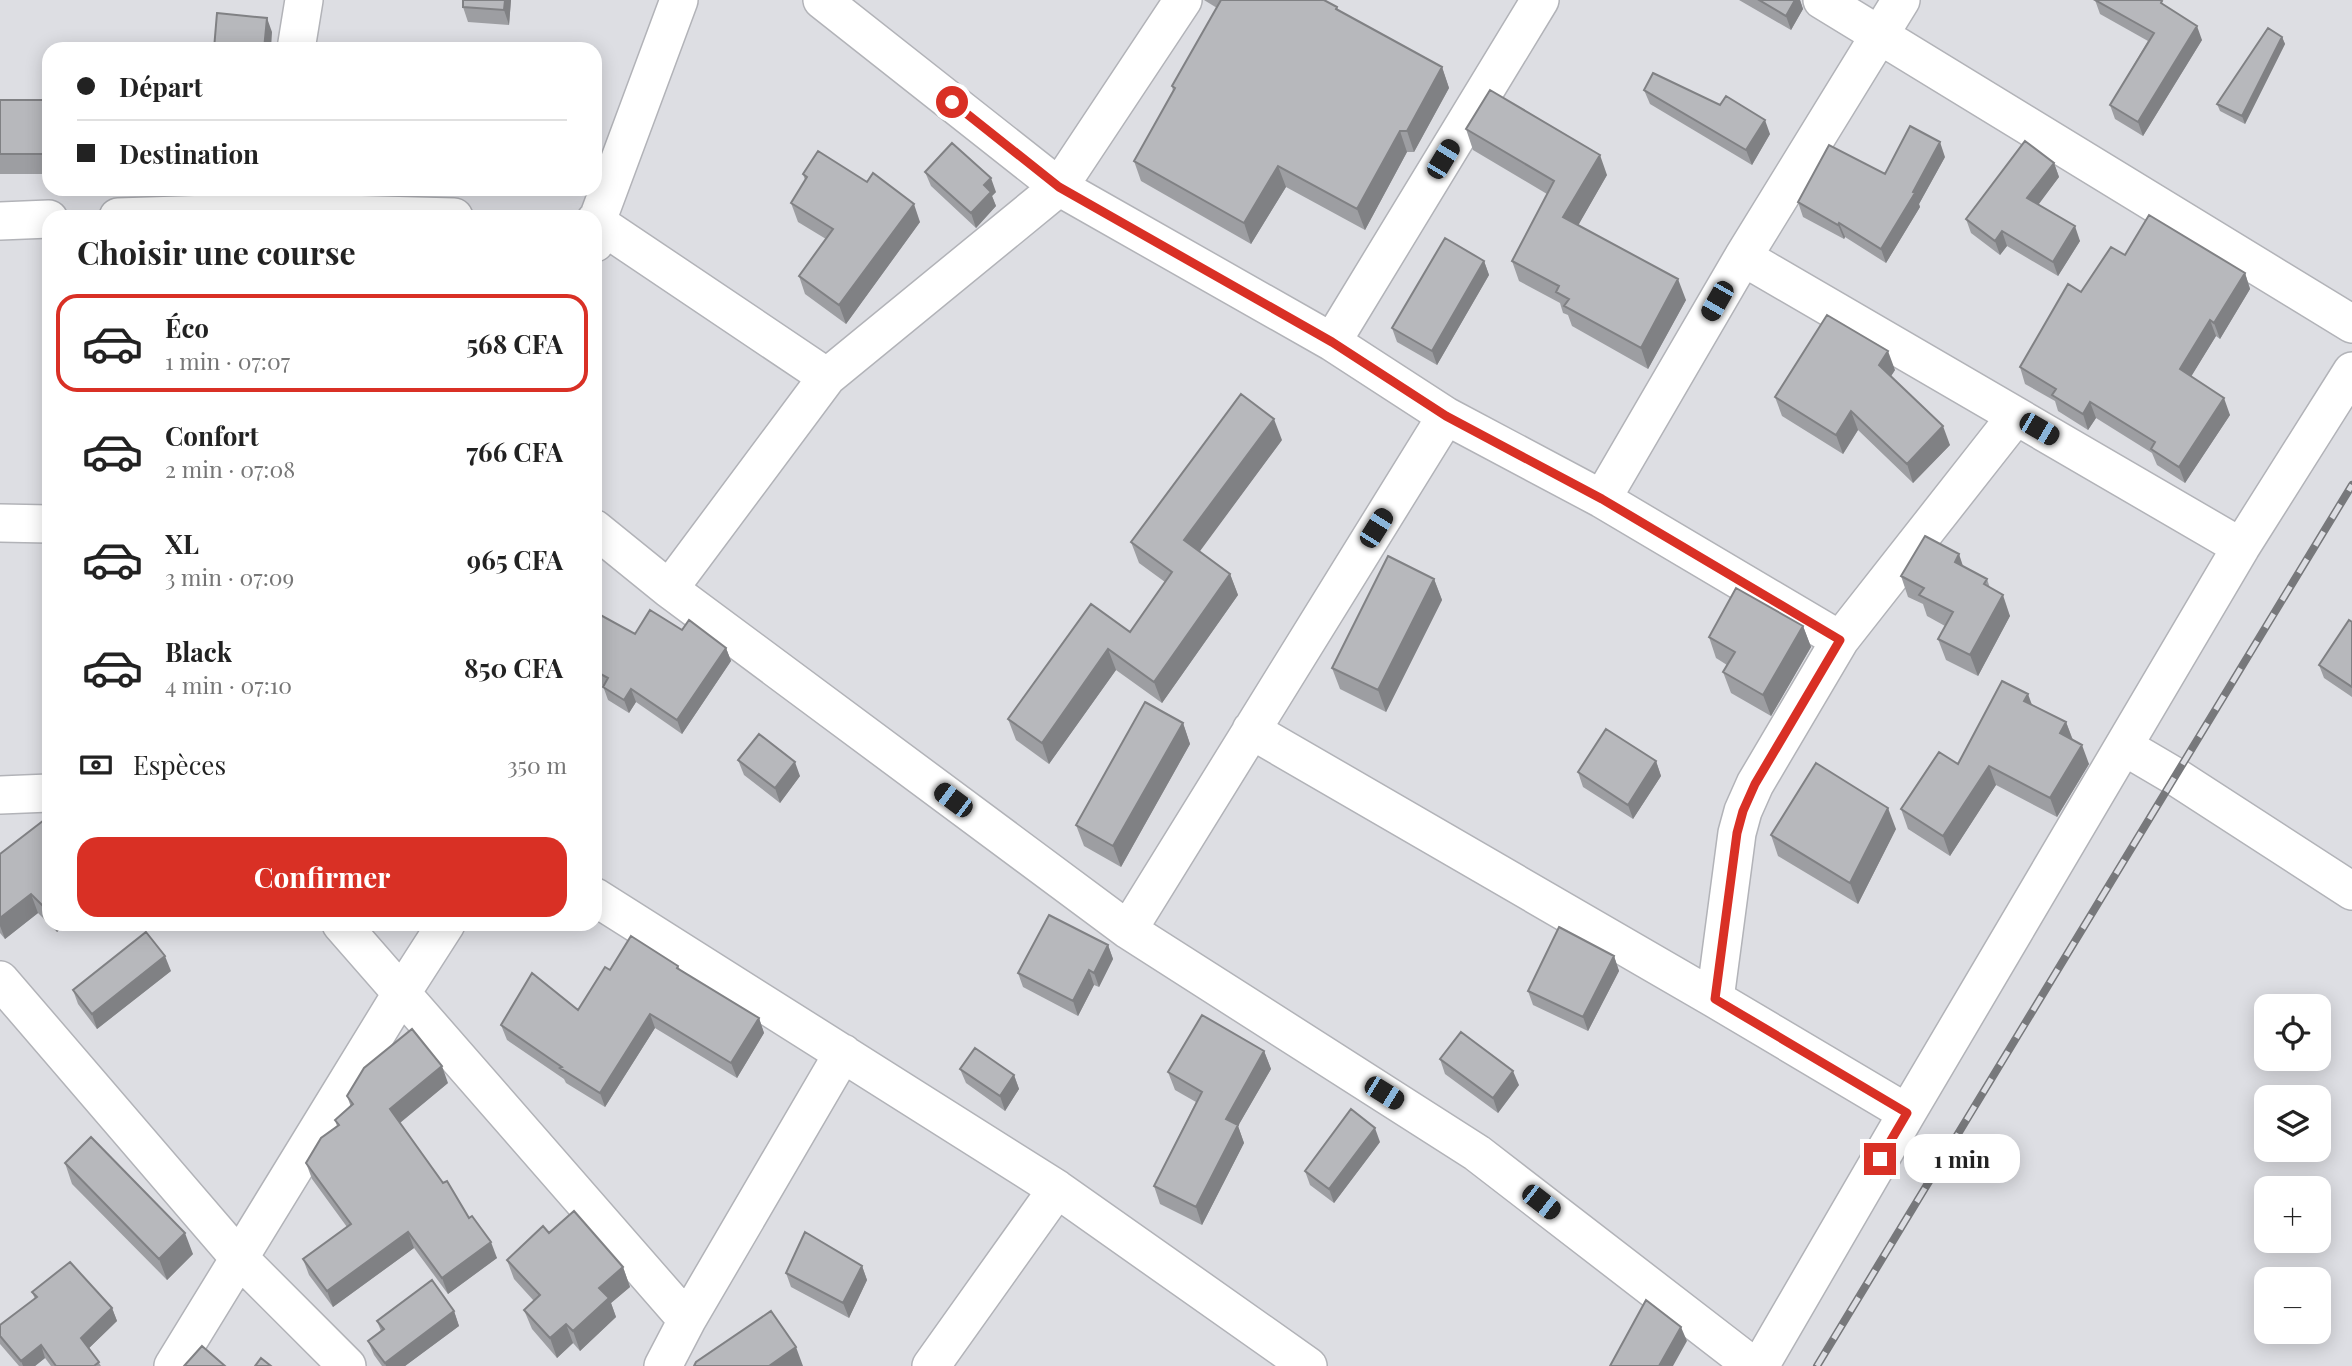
<!DOCTYPE html>
<html lang="fr">
<meta charset="utf-8">
<style>
:root{--surface:#fff;--page:#f6f6f6;--text:#222;--muted:#767676;--line:#e0e0e0;--accent:#d93025}
body{margin:0;font-family:"Playfair Display",serif;background:var(--page);color:var(--text);height:100vh;display:flex;flex-direction:column;font-size:26px;white-space:nowrap}
*{box-sizing:border-box;margin:0}
p{font-size:23px;color:var(--muted)}
.icon{flex:none;width:38px;height:38px;fill:none;stroke:currentColor;stroke-width:2;stroke-linecap:round;stroke-linejoin:round}
.map{position:relative;flex:1;overflow:hidden}
.details{position:absolute;left:42px;top:210px;width:560px;height:721px;display:flex;flex-direction:column;background:var(--surface);border-radius:21px;box-shadow:0 4px 18px #0003}
.details>*{flex:none}
.hud{position:absolute;left:42px;top:42px;width:560px;height:154px;border-radius:21px;box-shadow:0 4px 18px #0003;display:grid;align-content:center;height:154px;padding:0 35px;background:var(--surface)}
.tools{position:absolute;left:2254px;top:994px;display:grid;gap:14px}
.tools a{display:grid;place-items:center;width:77px;height:77px;border-radius:14px;background:var(--surface);box-shadow:0 4px 18px #0003;font-size:35px}
.end{position:absolute;width:32px;height:32px;margin:-16px;border:9px solid #d93025;background:#fff;box-shadow:0 0 0 4px #fff}
.from{border-radius:50%}
.bubble{position:absolute;height:49px;border-radius:21px;background:var(--surface);box-shadow:0 4px 18px #0003;font-size:23px;font-weight:700;line-height:49px;text-align:center}
.car{position:absolute;width:21px;height:42px;margin:-21px -10px;border-radius:9px;box-shadow:0 0 5px 2px #0007;background:linear-gradient(#222 24%,#8ab4d8 0 40%,#222 0 76%,#8ab4d8 0 86%,#222 0)}
.hud b{display:flex;align-items:center;gap:24px;height:66px;font-size:26px}
.hud b+b{border-top:2px solid var(--line)}
.hud i{width:18px;height:18px;background:var(--text)}
ul{padding:0;list-style:none}
li{display:flex;align-items:center;gap:21px;height:98px;margin:0 14px 10px;padding:0 21px;border:4px solid transparent;border-radius:21px}
li div{flex:1}
li b{display:block;font-size:26px}
li em{font-style:normal;font-weight:700}
li.selected{border-color:var(--accent)}
li>.icon{width:63px;height:63px;stroke-width:1.5}
h2{padding:0 35px;font-size:32px;line-height:84px}
.pay{display:flex;align-items:center;gap:18px;height:77px;padding:0 35px;font-size:26px}
.pay p{margin-inline-start:auto}
.action{display:flex;gap:14px;margin-top:auto;padding:14px 35px}
.action a{flex:1;height:80px;border-radius:21px;background:var(--accent);color:#fff;font-size:28px;font-weight:700;line-height:80px;text-align:center}
.map>svg:first-child{display:block}
.lines{fill:none;stroke-linecap:round;stroke-linejoin:round}
.minor-casing{stroke:#b2b3b8;stroke-width:40}
.minor{stroke:#fff;stroke-width:37}
.rail-casing{stroke:#77787b;stroke-width:8}
.rail{stroke:#dddee3;stroke-width:5;stroke-dasharray:16;stroke-linecap:butt}
.wall{fill:#9d9ea2}
.shaded-wall{fill:#808184}
.building{fill:#b7b8bc;stroke:#808184;stroke-width:2}
.route{stroke:#d93025;stroke-width:9}
</style>
<div class="map">
<svg width="2352" height="1366" viewBox="0 0 2352 1366">
<rect width="100%" height="100%" fill="#dddee3"/>
<g class="lines">
<!-- minor casing -->
<g class="minor-casing">
<path id="minor" d="M822 0 1059 187 1332 342 1446 416 1602 499 1840 640
M1822 0 2352 324
M296 49 304 0
M118 217 268 212 454 217
M0 221 49 219
M595 221 827 377
M595 243 597 221 679 0
M1743 257 2241 547
M1332 342 1540 0
M1602 499 1743 257 1901 0
M0 523 49 524
M595 529 669 589 1128 930 1477 1153 1753 1366
M669 589 827 377 1059 187 1183 0
M1251 730 1715 999 1907 1113
M2125 747 2176 777 2352 891
M0 795 49 793
M595 897 1057 1189 1308 1366
M341 924 687 1320
M1128 930 1446 416
M0 980 239 1258 347 1366
M1715 999 1737 833 1743 811 1755 784 1840 640 2016 416
M173 1366 401 994 446 924
M663 1366 687 1320 843 1053
M931 1366 1057 1189
M1760 1366 1907 1113 2241 547 2352 371"/>
</g>
<!-- minor -->
<use href="#minor" class="minor"/>
<!-- rail casing -->
<g class="rail-casing">
<path id="rail" d="M1817 1366 2352 485"/>
</g>
<!-- rail -->
<use href="#rail" class="rail"/>
</g>
<!-- wall -->
<path class="wall" d="M463 0H511L509 25 468 22 463 7Z
M1204 0H1324L1337 7 1338 10 1442 67 1449 88 1414 152H1407L1365 230 1286 187 1251 244 1141 181 1134 161 1173 91 1172 86 1217 8Z
M1739 0H1800L1803 9 1791 30Z
M2095 0 2163 5 2202 40 2143 136 2115 119 2110 105 2148 41 2100 14Z
M2282 37 2285 44 2245 124 2220 111 2217 104Z
M1644 90 1770 134 1752 165 1650 104Z
M0 100H49V174H0Z
M1466 129 1607 175 1578 225 1686 300 1648 369 1572 326 1568 315 1563 313 1560 303 1519 281 1512 261 1547 194 1473 150Z
M1945 157 1919 204 1920 207 1886 263 1845 237 1844 239 1803 217 1798 202 1885 174Z
M2054 163 2059 177 2038 204 2080 241 2058 276 2007 246 2000 255 1971 233 1966 219Z
M925 172 996 192 992 196 996 206 976 228 931 186Z
M803 174 920 222 846 324 805 294 799 276 826 239 798 222 791 203 805 180Z
M2125 255 2245 273 2250 289 2220 339 2216 336 2191 376 2230 415 2185 483 2157 465 2152 453 2096 418 2088 430 2058 411 2055 401 2025 384 2020 367 2081 292Z
M1484 261 1489 275 1437 365 1397 342 1392 328Z
M1895 370 1891 376 1950 445 1913 483 1858 430 1843 454 1782 416 1775 397Z
M1282 440 1199 551 1230 574 1238 595 1162 703 1116 670 1049 764 1016 740 1008 719 1130 632 1165 582 1139 563 1131 542Z
M1963 566 1987 579 1990 588 2010 616 1978 676 1946 660 1938 639 1945 626 1927 616 1923 604 1908 597 1901 576Z
M1434 579 1442 600 1386 712 1340 689 1332 668Z
M595 612 635 634 682 630 726 648 731 661 682 734 636 702 629 713 608 700 603 686 595 681Z
M2352 622V697L2324 678 2319 665Z
M1803 626 1811 647 1771 716 1731 693 1723 672 1727 665 1716 658 1709 637Z
M2031 704 2066 722 2073 740 2089 764 2057 817 1996 785 1950 856 1908 829 1901 809Z
M1183 723 1190 744 1121 867 1084 846 1076 825Z
M738 760 800 776 780 803 744 775Z
M1656 761 1661 776 1633 819 1583 787 1578 772Z
M49 819V924H66L57 932 38 913 5 939 0 933V854Z
M1896 829 1858 904 1778 856 1771 835Z
M1108 945 1113 959 1099 987 1094 985 1078 1016 1023 987 1018 973Z
M1614 956 1619 971 1588 1031 1533 1005 1528 991Z
M678 966 680 970 759 1018 764 1033 737 1078 655 1028 605 1107 566 1083 564 1079 507 1040 501 1025 578 1010 610 970Z
M171 971 97 1029 78 1004 73 990Z
M1264 1051 1271 1069 1238 1126 1244 1143 1202 1225 1160 1204 1154 1186 1196 1102 1175 1090 1168 1072Z
M1440 1059 1519 1085 1498 1113 1445 1074Z
M960 1069 1014 1075 1019 1089 1005 1111 966 1083Z
M448 1083 400 1123 497 1258 448 1294 414 1248 333 1307 309 1275 303 1259 347 1227 312 1179 306 1163 337 1126 335 1120 351 1107 347 1096Z
M1380 1142 1334 1203 1310 1185 1305 1171Z
M65 1163 193 1254 167 1280 72 1184Z
M549 1233 623 1267 630 1287 611 1303 616 1317 580 1351 573 1343 557 1358 532 1329 524 1310 534 1301 514 1279 507 1260Z
M862 1266 867 1280 849 1318 791 1287 786 1273Z
M32 1292 112 1308 117 1321 89 1348 101 1366H51L45 1358 35 1366H19L0 1344V1325L35 1299Z
M454 1311 459 1326 405 1366H382L374 1355 368 1341 381 1331 377 1321Z"/>
<!-- shaded-wall -->
<path class="shaded-wall" d="M505 0H511L509 25 504 10Z
M1795 0H1800L1803 9 1791 30 1786 16Z
M267 18 272 32 271 49H264Z
M2197 26 2202 40 2143 136 2138 122Z
M2282 37 2285 44 2245 124 2242 116Z
M1442 67 1449 88 1414 152 1407 131Z
M1765 120 1770 134 1752 165 1746 150Z
M1400 131 1407 152 1365 230 1357 209Z
M1940 142 1945 157 1919 204 1920 207 1886 263 1881 249Z
M1600 155 1607 175 1571 238 1563 217Z
M2054 163 2059 177 2033 212 2027 198Z
M1278 166 1286 187 1251 244 1244 223Z
M991 178 996 192 992 196 996 206 976 228 971 213 984 185Z
M914 204 920 222 846 324 839 305Z
M1839 223 1845 237 1844 239 1838 225Z
M2075 226 2080 241 2058 276 2053 262Z
M2002 231 2007 246 2000 255 1995 241Z
M1484 261 1489 275 1437 365 1432 351Z
M2245 273 2250 289 2220 339 2214 323Z
M1678 279 1686 300 1648 369 1641 348Z
M2210 320 2216 336 2186 385 2180 369Z
M1888 351 1895 370 1886 384 1879 365Z
M2224 398 2230 415 2185 483 2179 467Z
M2090 402 2096 418 2088 430 2083 414Z
M1851 411 1858 430 1843 454 1836 435Z
M1274 419 1282 440 1192 562 1184 540Z
M1943 426 1950 445 1913 483 1907 464Z
M1959 554 1966 575 1955 562Z
M1230 574 1238 595 1162 703 1154 682Z
M1434 579 1442 600 1386 712 1378 690Z
M2003 595 2010 616 1978 676 1970 655Z
M1803 626 1811 647 1771 716 1763 695Z
M726 648 731 661 682 734 677 720Z
M1108 649 1116 670 1049 764 1042 743Z
M631 689 636 702 629 713 624 700Z
M2028 694 2035 713 2024 701Z
M2066 722 2073 741 2060 733Z
M1183 723 1190 744 1121 867 1113 846Z
M2082 745 2089 764 2057 817 2050 798Z
M1656 761 1661 776 1633 819 1628 805Z
M795 762 800 776 780 803 775 788Z
M1989 766 1996 785 1950 856 1943 836Z
M1888 808 1896 829 1858 904 1850 883Z
M31 894 38 913 5 939 0 926V918Z
M54 924H66L57 932Z
M1108 945 1113 959 1099 987 1094 973Z
M165 956 171 971 97 1029 92 1014Z
M1614 956 1619 971 1588 1031 1583 1017Z
M1089 970 1094 985 1078 1016 1073 1001Z
M650 1014 655 1028 605 1107 600 1093Z
M759 1018 764 1033 737 1078 731 1063Z
M1264 1051 1271 1069 1238 1126 1244 1143 1202 1225 1196 1207 1226 1119Z
M442 1066 448 1083 396 1126 390 1109Z
M1513 1071 1519 1085 1498 1113 1493 1098Z
M1014 1075 1019 1089 1005 1111 1000 1096Z
M1375 1128 1380 1142 1334 1203 1329 1189Z
M408 1232 414 1248 333 1307 327 1291Z
M185 1233 193 1254 167 1280 159 1259Z
M491 1242 497 1258 448 1294 442 1278Z
M862 1266 867 1280 849 1318 843 1303Z
M623 1267 630 1287 611 1303 616 1317 580 1351 573 1331 599 1288Z
M112 1308 117 1321 86 1351 81 1338Z
M454 1311 459 1326 405 1366H386L385 1363Z
M566 1324 573 1343 557 1358 550 1338Z
M1681 1327 1687 1341 1673 1366H1659Z
M41 1345 45 1358 35 1366H23L21 1361Z
M796 1347 803 1366H769Z"/>
<!-- building -->
<path class="building" d="M463 0H505L504 10 463 7Z
M1221 0H1324L1337 7 1336 9 1442 67 1407 131H1400L1357 209 1278 166 1244 223 1134 161 1175 88 1172 86Z
M1759 0H1795L1786 16Z
M2095 0H2160L2162 1 2161 3 2197 26 2138 122 2110 105 2154 33Z
M217 13 267 18 264 49H214Z
M2268 28 2282 37 2242 116 2217 104Z
M1653 73 1720 105 1726 96 1765 120 1746 150 1644 90Z
M1490 90 1600 155 1563 217 1678 279 1641 348 1564 306 1569 299 1556 292 1559 286 1512 261 1554 181 1466 129Z
M0 100H49V154H0Z
M1910 126 1940 142 1913 192 1915 193 1881 249 1839 223 1838 225 1798 202 1829 145 1885 174Z
M2025 141 2054 163 2027 198 2075 226 2053 262 2002 231 1995 241 1966 219Z
M952 143 991 178 984 185 991 192 971 213 925 172Z
M818 151 867 182 873 173 914 204 839 305 799 276 833 229 791 203 807 177 803 174Z
M2149 215 2245 273 2214 323 2210 320 2180 369 2224 398 2179 467 2151 449 2155 442 2090 402 2083 414 2052 395 2056 389 2020 367 2068 284 2081 292 2111 247 2125 255Z
M1445 238 1484 261 1432 351 1392 328Z
M1827 315 1888 351 1879 365 1943 426 1907 464 1851 411 1836 435 1775 397Z
M1241 394 1274 419 1184 540 1230 574 1154 682 1108 649 1042 743 1008 719 1091 604 1130 632 1172 572 1131 542Z
M1925 536 1959 554 1955 562 1987 579 1984 584 2003 595 1970 655 1938 639 1953 612 1919 595 1924 588 1901 576Z
M1388 556 1434 579 1378 690 1332 668Z
M1736 588 1803 626 1763 695 1723 672 1735 652 1709 637Z
M650 610 682 630 689 620 726 648 677 720 631 689 624 700 603 687 608 678 595 671V612L635 634Z
M2349 620 2352 622V687L2319 665Z
M2002 681 2028 694 2024 701 2066 722 2060 733 2082 745 2050 798 1989 766 1943 836 1901 809 1939 752 1958 764Z
M1145 702 1183 723 1113 846 1076 825Z
M1606 729 1656 761 1628 805 1578 772Z
M759 734 795 762 775 788 738 760Z
M1816 763 1888 808 1850 883 1771 835Z
M48 817 49 912 31 894 0 918V854Z
M1049 915 1108 945 1094 973 1089 970 1073 1001 1018 973Z
M1559 927 1614 956 1583 1017 1528 991Z
M146 932 165 956 92 1014 73 990Z
M631 936 678 966 677 968 759 1018 731 1063 650 1014 600 1093 560 1068 562 1067 501 1025 532 973 578 1010 605 967 610 970Z
M1202 1015 1264 1051 1226 1119 1238 1125 1196 1207 1154 1186 1202 1092 1168 1072Z
M412 1029 442 1066 390 1109 443 1183 447 1181 469 1218 472 1216 491 1242 442 1278 408 1232 327 1291 303 1259 351 1224 306 1163 321 1138 339 1125 335 1120 353 1104 347 1096 364 1068Z
M1461 1032 1513 1071 1493 1098 1440 1059Z
M975 1048 1014 1075 1000 1096 960 1069Z
M1351 1109 1375 1128 1329 1189 1305 1171Z
M91 1137 185 1233 159 1259 65 1163Z
M574 1211 623 1267 599 1288 609 1298 573 1331 566 1324 550 1338 524 1310 540 1295 507 1260 543 1226 549 1233Z
M805 1232 862 1266 843 1303 786 1273Z
M70 1262 112 1308 81 1338 99 1362 94 1366H56L41 1345 21 1361 0 1336V1325L37 1297 32 1292Z
M432 1280 454 1311 385 1363 368 1341 384 1329 377 1321Z
M1646 1300 1681 1327 1659 1366H1610Z
M771 1311 796 1347 769 1366H694L696 1362Z
M202 1346 225 1366H184Z
M261 1358 271 1366H255Z"/>
<g class="lines">
<!-- route -->
<path class="route" d="M952 102 1059 187 1332 342 1446 416 1602 499 1840 640 1755 784 1743 811 1737 833 1715 999 1907 1113 1880 1159"/>
</g>
</svg>
<div class="tools">
<a><svg class="icon" aria-label="locate" viewBox="0 0 24 24"><circle cx="12" cy="12" r="6"/><path d="M12 2v4M12 18v4M2 12h4M18 12h4"/></svg></a>
<a><svg class="icon" aria-label="layers" viewBox="0 0 24 24"><path d="M12 4l9 5-9 5-9-5zM3 14l9 5 9-5"/></svg></a>
<a>+</a>
<a>−</a>
</div>
<i class="end from" style="left:952px;top:102px"></i>
<i class="end" style="left:1880px;top:1159px"></i>
<div class="bubble" style="left:1904px;top:1134px;width:116px">1 min</div>
<i class="car" style="left:1443px;top:159px;rotate:31deg"></i>
<i class="car" style="left:1717px;top:301px;rotate:210deg"></i>
<i class="car" style="left:2039px;top:429px;rotate:120deg"></i>
<i class="car" style="left:1376px;top:528px;rotate:32deg"></i>
<i class="car" style="left:953px;top:800px;rotate:307deg"></i>
<i class="car" style="left:1384px;top:1093px;rotate:122deg"></i>
<i class="car" style="left:1541px;top:1202px;rotate:128deg"></i>
<div class="hud">
<b><i class="from"></i>Départ</b>
<b><i></i>Destination</b>
</div>
<section class="details">
<h2>Choisir une course</h2>
<ul>
<li class="selected"><svg class="icon" aria-label="car" viewBox="0 0 24 24"><path d="M5 17H2v-5l4-1 3-4h7l3 4 3 1v5h-3M9 17h6M6 11h13"/><circle cx="7" cy="17" r="2"/><circle cx="17" cy="17" r="2"/></svg><div><b>Éco</b><p>1 min · 07:07</p></div><em>568 CFA</em></li>
<li><svg class="icon" aria-label="car" viewBox="0 0 24 24"><path d="M5 17H2v-5l4-1 3-4h7l3 4 3 1v5h-3M9 17h6M6 11h13"/><circle cx="7" cy="17" r="2"/><circle cx="17" cy="17" r="2"/></svg><div><b>Confort</b><p>2 min · 07:08</p></div><em>766 CFA</em></li>
<li><svg class="icon" aria-label="car" viewBox="0 0 24 24"><path d="M5 17H2v-5l4-1 3-4h7l3 4 3 1v5h-3M9 17h6M6 11h13"/><circle cx="7" cy="17" r="2"/><circle cx="17" cy="17" r="2"/></svg><div><b>XL</b><p>3 min · 07:09</p></div><em>965 CFA</em></li>
<li><svg class="icon" aria-label="car" viewBox="0 0 24 24"><path d="M5 17H2v-5l4-1 3-4h7l3 4 3 1v5h-3M9 17h6M6 11h13"/><circle cx="7" cy="17" r="2"/><circle cx="17" cy="17" r="2"/></svg><div><b>Black</b><p>4 min · 07:10</p></div><em>850 CFA</em></li>
</ul>
<div class="pay"><svg class="icon" aria-label="cash" viewBox="0 0 24 24"><path d="M3 7h18v10H3z"/><circle cx="12" cy="12" r="2"/></svg>Espèces<p>350 m</p></div>
<div class="action"><a>Confirmer</a></div>
</section>
</div>
